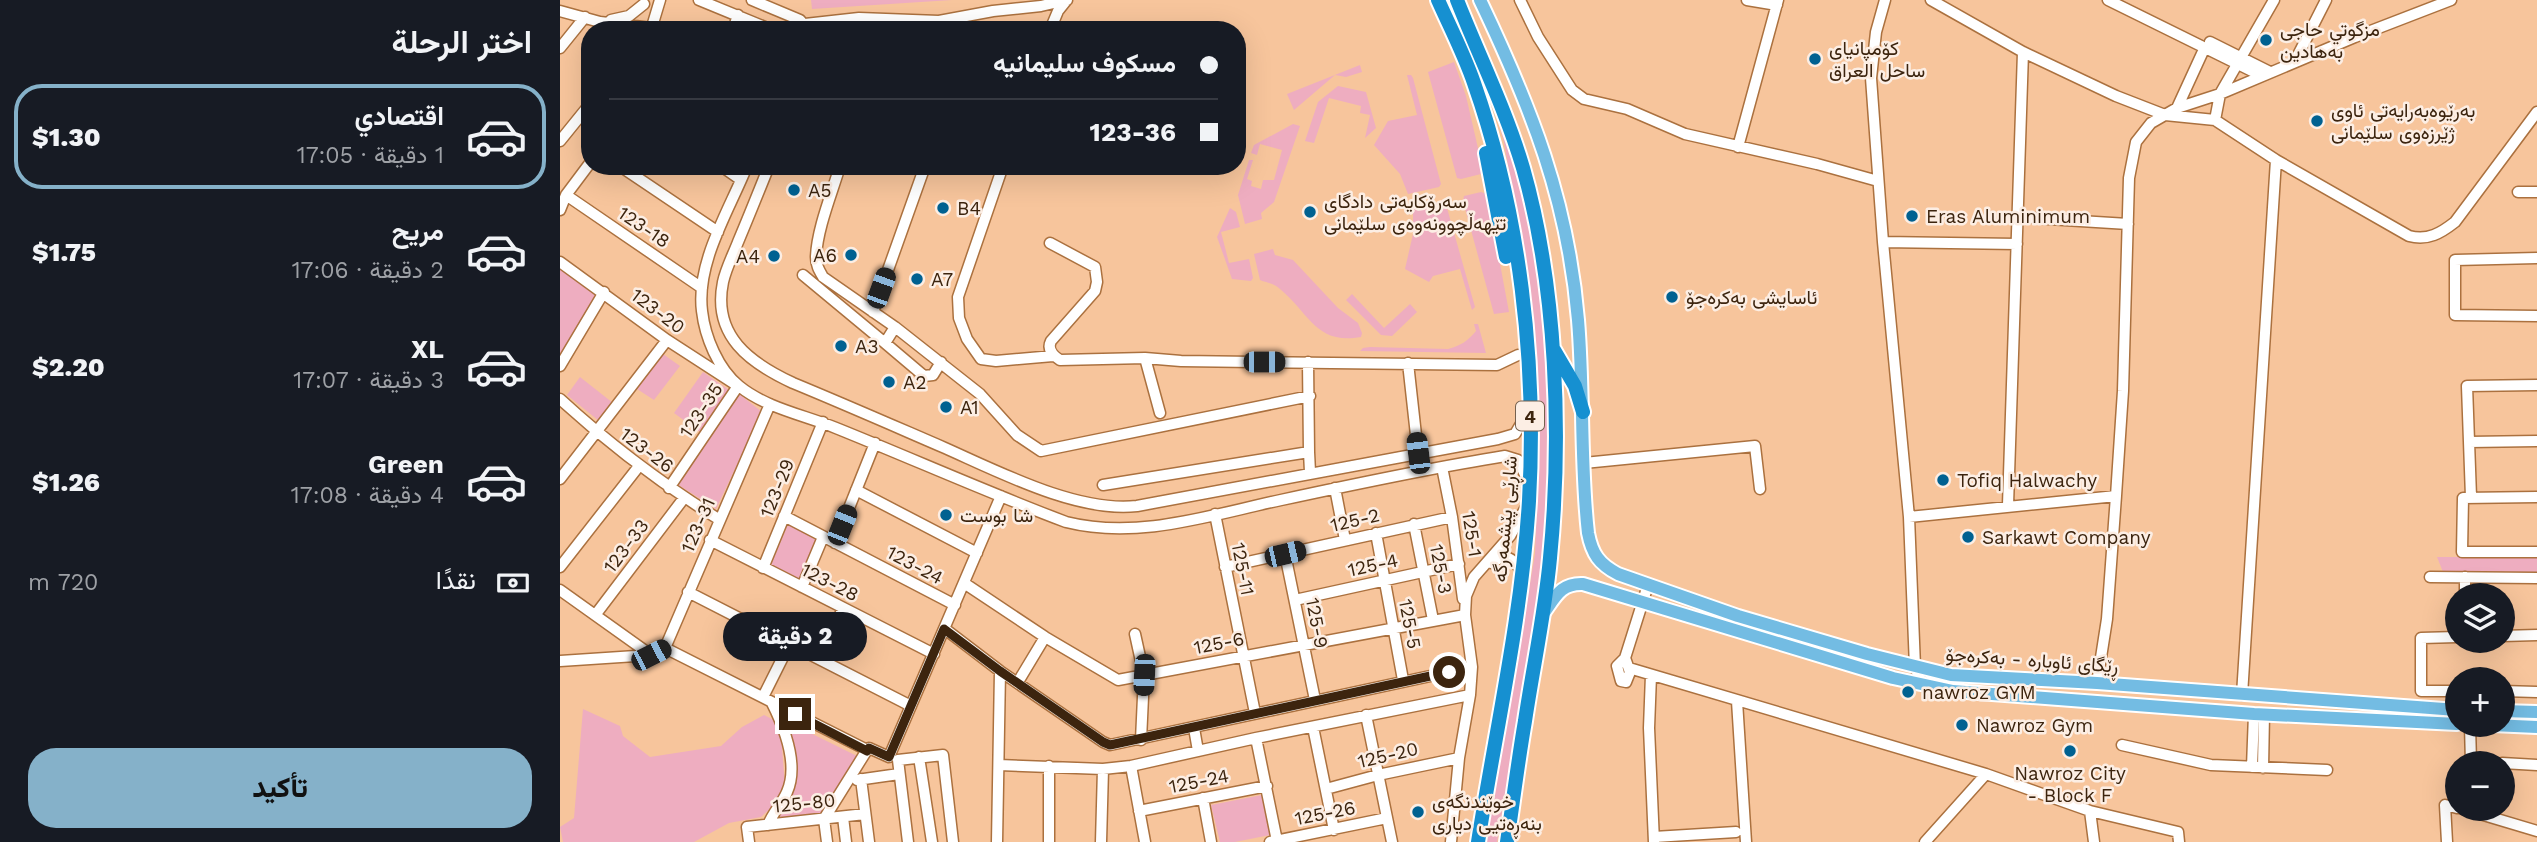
<!DOCTYPE html>
<html lang="ar">
<meta charset="utf-8">
<style>
:root{--surface:#171b24;--page:#20242c;--text:#f1f3f6;--muted:#9ea1a6;--line:#363941;--accent:#85b1c9}
body{margin:0;font-family:"Work Sans",Vazirmatn,sans-serif;background:var(--page);color:var(--text);direction:rtl;height:100vh;display:flex;flex-direction:column;font-size:26px;white-space:nowrap}
*{box-sizing:border-box;margin:0}
p{font-size:23px;color:var(--muted)}
.icon{flex:none;width:38px;height:38px;fill:none;stroke:currentColor;stroke-width:2;stroke-linecap:round;stroke-linejoin:round}
.map{position:relative;flex:1;overflow:hidden;direction:ltr}
.drawer{display:flex;flex-direction:column;background:var(--surface);width:560px}
.drawer>*{flex:none}
.guide{position:absolute;left:21px;top:21px;width:665px;height:154px;border-radius:28px;box-shadow:0 7px 28px #0002;direction:rtl;display:grid;align-content:center;height:154px;padding:0 28px;background:var(--surface)}
.buttons{position:absolute;left:1885px;top:583px;display:grid;gap:14px}
.buttons a{display:grid;place-items:center;width:70px;height:70px;border-radius:50%;background:var(--surface);box-shadow:0 7px 28px #0002;font-size:35px}
.end{position:absolute;width:32px;height:32px;margin:-16px;border:9px solid #3c240e;background:#fff;box-shadow:0 0 0 4px #fff}
.from{border-radius:50%}
.bubble{position:absolute;height:49px;border-radius:24px;background:var(--surface);box-shadow:0 7px 28px #0002;font-size:23px;font-weight:800;line-height:49px;text-align:center;direction:rtl}
.car{position:absolute;width:21px;height:42px;margin:-21px -10px;border-radius:9px;box-shadow:0 0 5px 2px #0007;background:linear-gradient(#222 24%,#8ab4d8 0 40%,#222 0 76%,#8ab4d8 0 86%,#222 0)}
.guide b{display:flex;align-items:center;gap:24px;height:66px;font-size:26px}
.guide b+b{border-top:2px solid var(--line)}
.guide i{width:18px;height:18px;background:var(--text)}
ul{padding:0;list-style:none}
li{display:flex;align-items:center;gap:21px;height:105px;margin:0 14px 10px;padding:0 14px;border:4px solid transparent;border-radius:28px}
li div{flex:1}
li b{display:block;font-size:26px}
li em{font-style:normal;font-weight:800}
li.selected{border-color:var(--accent)}
li>.icon{width:63px;height:63px;stroke-width:1.5}
h2{padding:0 28px;font-size:32px;line-height:84px}
.pay{display:flex;align-items:center;gap:18px;height:77px;padding:0 28px;font-size:26px}
.pay p{margin-inline-start:auto}
.cta{display:flex;gap:14px;margin-top:auto;padding:14px 28px}
.cta a{flex:1;height:80px;border-radius:28px;background:var(--accent);color:#111;font-size:28px;font-weight:800;line-height:80px;text-align:center}
main{display:flex;flex:1;min-height:0}
.map>svg:first-child{display:block}
.green{fill:#eeadc0}
.lines{fill:none;stroke-linecap:round;stroke-linejoin:round}
.minor-casing{stroke:#ab713f;stroke-width:13}
.major-casing{stroke:#fff;stroke-width:16}
.highway-casing{stroke:#fff;stroke-width:18}
.minor{stroke:#fff;stroke-width:10}
.major{stroke:#73bce3;stroke-width:12}
.highway{stroke:#1690d1;stroke-width:14}
.route{stroke:#3c240e;stroke-width:9}
.poi-dot{fill:#006191;stroke:#fceee4;stroke-width:2.5}
.labels{text-anchor:middle;dominant-baseline:central;stroke-width:5;stroke-linejoin:round;paint-order:stroke}
.shield{fill:#fceee4;stroke:#76614e;stroke-width:2}
.shield-label{font-size:18px;font-weight:bold;fill:#3c240e}
.poi-label{font-size:19px;fill:#3c240e;stroke:#fceee4;text-anchor:start}
.street-label{font-size:19px;fill:#3c240e;stroke:#fceee4}
</style>
<main>
<div class="map">
<svg width="1977" height="842" viewBox="0 0 1977 842">
<rect width="100%" height="100%" fill="#f7c59c"/>
<!-- green -->
<path class="green" d="M251 0H392L252 9Z
M894 62 906 96 923 170 921 174 901 179 897 178 868 72Z
M800 65 802 72 786 77 775 75 734 110 727 94Z
M847 75H851L853 78 881 184 879 187 848 194 840 174 814 145 828 121 857 115Z
M778 86 806 92 816 128 805 138 810 115 800 113 801 106 769 98 754 143 745 141 758 102Z
M937 107 959 174 977 267 987 380 989 452 986 552 937 842H926L975 554 978 471V407L966 272 944 142 934 108Z
M733 124 740 126 714 202 701 213 702 219 685 224 678 195 689 160H693L687 179 692 181 691 186 701 189 703 180H714L722 150 700 144 697 155 691 153 694 145Z
M921 192 927 194 949 312 934 314 903 201 904 196Z
M885 201 915 307 912 310 900 269 873 276 869 282 845 269 853 234V209Z
M670 208 676 212 680 227 661 232 669 263 689 259 693 278 691 281 672 279 657 237Z
M713 249 715 255 733 260 778 308 798 323 802 333 801 337C756 345 750 314 720 289 714 283 707 283 700 280L694 254Z
M0 263 40 291 0 355Z
M792 294 824 328 850 304 857 312 832 336 821 335 786 300Z
M914 324H918L926 353 800 351 803 348 810 347 888 349C900 346 908 341 916 331Z
M103 354 120 366 94 400 77 389Z
M143 372 169 390 140 432 114 413Z
M20 377 53 403 39 421 7 395Z
M178 393 202 412 156 509 117 484Z
M228 524 256 540 239 580 211 565Z
M1877 557H1977V572H1883Z
M23 709 60 726 63 736 90 757 161 746 182 727 204 715 216 721 221 734 225 786 214 805 201 817 169 823 134 842H3L0 827 14 818Z
M224 720 299 757 262 817 213 821C224 807 234 795 235 778Z
M702 795 710 835 675 842H660L651 805Z"/>
<g class="lines">
<!-- minor casing -->
<g class="minor-casing">
<path id="minor" d="M139 0 212 30
M192 0 240 20 247 29
M960 0 978 37 1012 90 1024 99 1067 109 1125 134 1257 164 1318 181
M1187 0 1217 5
M1325 0 1316 32 1311 78 1323 242 1349 517 1355 667 1363 686
M1371 0 1463 52 1556 96 1605 115 1655 120 1716 160 1849 236C1868 241 1881 233 1895 222L1977 112
M1548 0 1700 75
M0 11 40 22 92 28
M51 20 69 16 84 4
M245 24 299 18 379 21 433 11 481 6 507 0
M91 30 100 0
M173 30 178 15
M490 30 498 11 506 1
M1650 42 1710 72
M0 48 25 17
M1735 61 1766 0
M1617 108 1645 47
M1655 120 1660 94 1714 0
M0 141 30 104
M1178 147 1218 0
M60 166 158 232
M161 166 181 180
M187 166C169 211 136 262 142 311 145 337 158 369 179 386 206 408 244 415 276 428 353 459 429 493 506 522 578 540 650 515 721 500 795 484 870 468 945 456L958 460 968 481
M209 166C199 191 189 216 178 242 173 255 166 268 163 282 152 336 190 363 233 383 284 404 334 426 385 448 439 472 518 513 577 506L938 439 955 434 968 412
M280 166C272 193 257 229 256 257 256 265 259 270 263 277L335 327 420 394 457 435 481 451 750 396
M443 166 398 297 399 318 407 339 421 359 436 361 493 356
M1958 192H1977
M6 195 142 288
M0 210 6 195 30 163
M1458 217 1568 224
M1323 242 1457 244
M490 243 535 267 537 282 535 291 491 341C487 349 492 355 500 360L585 358
M1977 258 1895 260V315L1977 316
M0 262 107 340 178 386 109 488
M243 275 325 343 335 327
M313 312 365 166
M325 343 364 376 373 375 381 362
M748 362 749 452
M848 363 858 453
M0 366 44 292
M0 399C50 445 102 484 160 520
M600 413 585 358 621 361 937 365 958 355
M1909 442 1977 441
M1024 463 1195 446 1200 489
M882 467 892 517 903 599
M0 479 107 340
M543 485 749 452 750 472
M775 488 785 540
M296 490 417 553
M1911 497 1907 386 1977 385
M1977 497 1903 498 1902 552H1977
M1448 505 1463 52
M655 514 695 713
M224 516 395 605
M1349 517 1556 496
M854 524 873 620
M816 533 843 680
M150 540 374 654
M275 543 315 443
M725 554 755 700
M931 563C947 553 952 557 962 572
M0 567 79 466
M665 567 892 517
M203 568 263 422
M1870 577 1977 578
M1905 577V595
M404 583 485 637 558 680 905 615
M242 587 263 537
M0 590 91 655
M128 592 351 706
M735 600 899 564
M36 614 124 498
M385 629 440 671 543 742 550 745 912 667
M575 634 584 675 581 740
M1942 636 1977 635
M1897 637 1861 638V691H1897
M105 648 307 750
M261 658 283 608
M1065 658 1070 672 1066 682 1061 681 1057 666 1065 658 1088 585
M0 661 91 655 105 648 210 404
M1069 668 1426 774 1530 811 1618 832 1619 842
M1091 675 1089 728 1094 842
M458 682 485 637
M1537 683 1547 619 1556 496 1563 391 1569 178 1576 142 1591 123 1617 108 1660 94 1795 37 1891 0
M1942 691 1977 692
M1682 695 1716 160
M203 697 230 643
M1177 701 1186 842
M806 715 832 842
M1910 725 1911 763
M753 727 774 830
M634 728 638 751
M696 738 717 841
M1562 745 1651 765 1767 770
M359 757 372 842
M338 760 383 755 393 842
M338 760 348 842
M1911 762 1933 763
M1942 763 1977 765
M439 765 543 769 571 766 696 738 910 695
M571 766 585 842
M1692 767 1694 714
M1703 768 1704 714
M301 779 309 842
M297 780 339 774
M766 789 818 775 899 758
M643 798 651 842
M1900 808 1977 831
M579 811 707 786
M1530 811 1534 842
M283 817 286 842
M208 825C213 812 222 804 227 792 239 765 224 727 212 703
M1094 837 1176 832
M189 842 187 827 305 814
M267 842 264 819 307 750 309 748 329 757 441 496
M437 842 440 671
M489 842V766
M541 842 543 769
M710 842 827 818
M891 842 899 758 910 695 912 667 905 615 906 596 914 577 950 536 966 507
M1365 842 1426 774
M1887 842 1885 805 1897 808"/>
</g>
<!-- major casing -->
<g class="major-casing">
<path id="major" d="M920 0C971 107 1008 200 1018 320 1024 391 1020 463 1028 533 1032 554 1039 564 1058 574L1178 616 1307 654 1391 675 1537 683 1897 710
M983 614C995 598 1000 583 1023 584L1333 678 1393 691 1694 714 1897 724
M1942 711 1977 712
M1909 724 1977 727"/>
</g>
<!-- highway casing -->
<g class="highway-casing">
<path id="highway" d="M878 0C890 27 904 54 914 83 960 214 977 362 969 501 962 615 936 729 918 842
M897 0C919 56 946 110 963 168 997 287 1002 436 990 558 985 613 973 667 965 721 958 761 953 802 947 842
M926 153 946 257
M994 350 1015 386 1023 412"/>
</g>
<!-- minor -->
<use href="#minor" class="minor"/>
<!-- major -->
<use href="#major" class="major"/>
<!-- highway -->
<use href="#highway" class="highway"/>
</g>
<g class="lines">
<!-- route -->
<path class="route" d="M235 714 307 751 309 748 329 757 384 629 440 671 543 742 550 745 889 672"/>
</g>
<!-- markers -->
<g class="poi-dot">
<circle cx="1706" cy="40" r="7"/>
<circle cx="1255" cy="59" r="7"/>
<circle cx="1757" cy="121" r="7"/>
<circle cx="234" cy="190" r="7"/>
<circle cx="383" cy="208" r="7"/>
<circle cx="750" cy="212" r="7"/>
<circle cx="1352" cy="216" r="7"/>
<circle cx="291" cy="255" r="7"/>
<circle cx="214" cy="256" r="7"/>
<circle cx="357" cy="279" r="7"/>
<circle cx="1112" cy="297" r="7"/>
<circle cx="281" cy="346" r="7"/>
<circle cx="329" cy="382" r="7"/>
<circle cx="386" cy="407" r="7"/>
<circle cx="1383" cy="480" r="7"/>
<circle cx="386" cy="515" r="7"/>
<circle cx="1408" cy="537" r="7"/>
<circle cx="1348" cy="692" r="7"/>
<circle cx="1402" cy="725" r="7"/>
<circle cx="1510" cy="751" r="7"/>
<circle cx="858" cy="812" r="7"/>
</g>
<g class="labels">
<!-- shield labels -->
<rect class="shield" x="956" y="401.5" width="28" height="29" rx="5"/>
<g class="shield-label">
<text x="970" y="416">4</text>
</g>
<!-- poi labels -->
<g class="poi-label">
<text x="1720" y="29">مزگوتي حاجی<tspan x="1720" dy="22">بەهادین</tspan></text>
<text x="1269" y="48">کۆمپانیای<tspan x="1269" dy="22">ساحل العراق</tspan></text>
<text x="1771" y="110">بەرێوەبەرایەتی ئاوی<tspan x="1771" dy="22">ژێرزەوی سلێمانی</tspan></text>
<text x="248" y="190">A5</text>
<text x="764" y="201">سەرۆکایەتی دادگای<tspan x="764" dy="22">تێهەڵچوونەوەی سلێمانی</tspan></text>
<text x="397" y="208">B4</text>
<text x="1366" y="216">Eras Aluminimum</text>
<text x="277" y="255" text-anchor="end">A6</text>
<text x="200" y="256" text-anchor="end">A4</text>
<text x="371" y="279">A7</text>
<text x="1126" y="297">ئاسایشی بەکرەجۆ</text>
<text x="295" y="346">A3</text>
<text x="343" y="382">A2</text>
<text x="400" y="407">A1</text>
<text x="1397" y="480">Tofiq Halwachy</text>
<text x="400" y="515">شا بوست</text>
<text x="1422" y="537">Sarkawt Company</text>
<text x="1362" y="692">nawroz GYM</text>
<text x="1416" y="725">Nawroz Gym</text>
<text x="1510" y="773" text-anchor="middle">Nawroz City<tspan x="1510" dy="22">- Block F</tspan></text>
<text x="872" y="801">خوێندنگەی<tspan x="872" dy="22">بنەڕەتیی دیاری</tspan></text>
</g>
<!-- street labels -->
<g class="street-label">
<text transform="translate(84 227) rotate(34)">123-18</text>
<text transform="translate(98 311) rotate(37)">123-20</text>
<text transform="translate(141 410) rotate(-56)">123-35</text>
<text transform="translate(87 450) rotate(37)">123-26</text>
<text transform="translate(217 488) rotate(-68)">123-29</text>
<text transform="translate(945 519) rotate(-85)">شاڕێی پێشمەرگە</text>
<text transform="translate(795 520) rotate(-13)">125-2</text>
<text transform="translate(138 525) rotate(-66)">123-31</text>
<text transform="translate(912 534) rotate(81)">125-1</text>
<text transform="translate(66 546) rotate(-53)">123-33</text>
<text transform="translate(355 565) rotate(28)">123-24</text>
<text transform="translate(813 565) rotate(-12)">125-4</text>
<text transform="translate(683 569) rotate(79)">125-11</text>
<text transform="translate(881 569) rotate(79)">125-3</text>
<text transform="translate(270 582) rotate(27)">123-28</text>
<text transform="translate(757 623) rotate(79)">125-9</text>
<text transform="translate(850 624) rotate(79)">125-5</text>
<text transform="translate(659 643) rotate(-11)">125-6</text>
<text transform="translate(1472 660) rotate(4)">ڕێگای ئاوبارە - بەکرەجۆ</text>
<text transform="translate(828 755) rotate(-13)">125-20</text>
<text transform="translate(639 781) rotate(-11)">125-24</text>
<text transform="translate(244 803) rotate(-6)">125-80</text>
<text transform="translate(765 813) rotate(-11)">125-26</text>
</g>
</g>
</svg>
<div class="buttons">
<a><svg class="icon" aria-label="layers" viewBox="0 0 24 24"><path d="M12 4l9 5-9 5-9-5zM3 14l9 5 9-5"/></svg></a>
<a>+</a>
<a>−</a>
</div>
<i class="end from" style="left:889px;top:672px"></i>
<i class="end" style="left:235px;top:714px"></i>
<div class="bubble" style="left:163px;top:612px;width:144px">2 دقيقة</div>
<i class="car" style="left:321px;top:288px;rotate:20deg"></i>
<i class="car" style="left:704px;top:362px;rotate:90deg"></i>
<i class="car" style="left:858px;top:453px;rotate:353deg"></i>
<i class="car" style="left:282px;top:525px;rotate:22deg"></i>
<i class="car" style="left:725px;top:554px;rotate:77deg"></i>
<i class="car" style="left:91px;top:655px;rotate:63deg"></i>
<i class="car" style="left:584px;top:675px;rotate:183deg"></i>
<div class="guide">
<b><i class="from"></i>مسكوف سليمانيه</b>
<b><i></i>123-36</b>
</div>
</div>
<section class="drawer">
<h2>اختر الرحلة</h2>
<ul>
<li class="selected"><svg class="icon" aria-label="car" viewBox="0 0 24 24"><path d="M5 17H2v-5l4-1 3-4h7l3 4 3 1v5h-3M9 17h6M6 11h13"/><circle cx="7" cy="17" r="2"/><circle cx="17" cy="17" r="2"/></svg><div><b>اقتصادي</b><p>1 دقيقة · 17:05</p></div><em>$1.30</em></li>
<li><svg class="icon" aria-label="car" viewBox="0 0 24 24"><path d="M5 17H2v-5l4-1 3-4h7l3 4 3 1v5h-3M9 17h6M6 11h13"/><circle cx="7" cy="17" r="2"/><circle cx="17" cy="17" r="2"/></svg><div><b>مريح</b><p>2 دقيقة · 17:06</p></div><em>$1.75</em></li>
<li><svg class="icon" aria-label="car" viewBox="0 0 24 24"><path d="M5 17H2v-5l4-1 3-4h7l3 4 3 1v5h-3M9 17h6M6 11h13"/><circle cx="7" cy="17" r="2"/><circle cx="17" cy="17" r="2"/></svg><div><b>XL</b><p>3 دقيقة · 17:07</p></div><em>$2.20</em></li>
<li><svg class="icon" aria-label="car" viewBox="0 0 24 24"><path d="M5 17H2v-5l4-1 3-4h7l3 4 3 1v5h-3M9 17h6M6 11h13"/><circle cx="7" cy="17" r="2"/><circle cx="17" cy="17" r="2"/></svg><div><b>Green</b><p>4 دقيقة · 17:08</p></div><em>$1.26</em></li>
</ul>
<div class="pay"><svg class="icon" aria-label="cash" viewBox="0 0 24 24"><path d="M3 7h18v10H3z"/><circle cx="12" cy="12" r="2"/></svg>نقدًا<p>720 m</p></div>
<div class="cta"><a>تأكيد</a></div>
</section>
</main>
